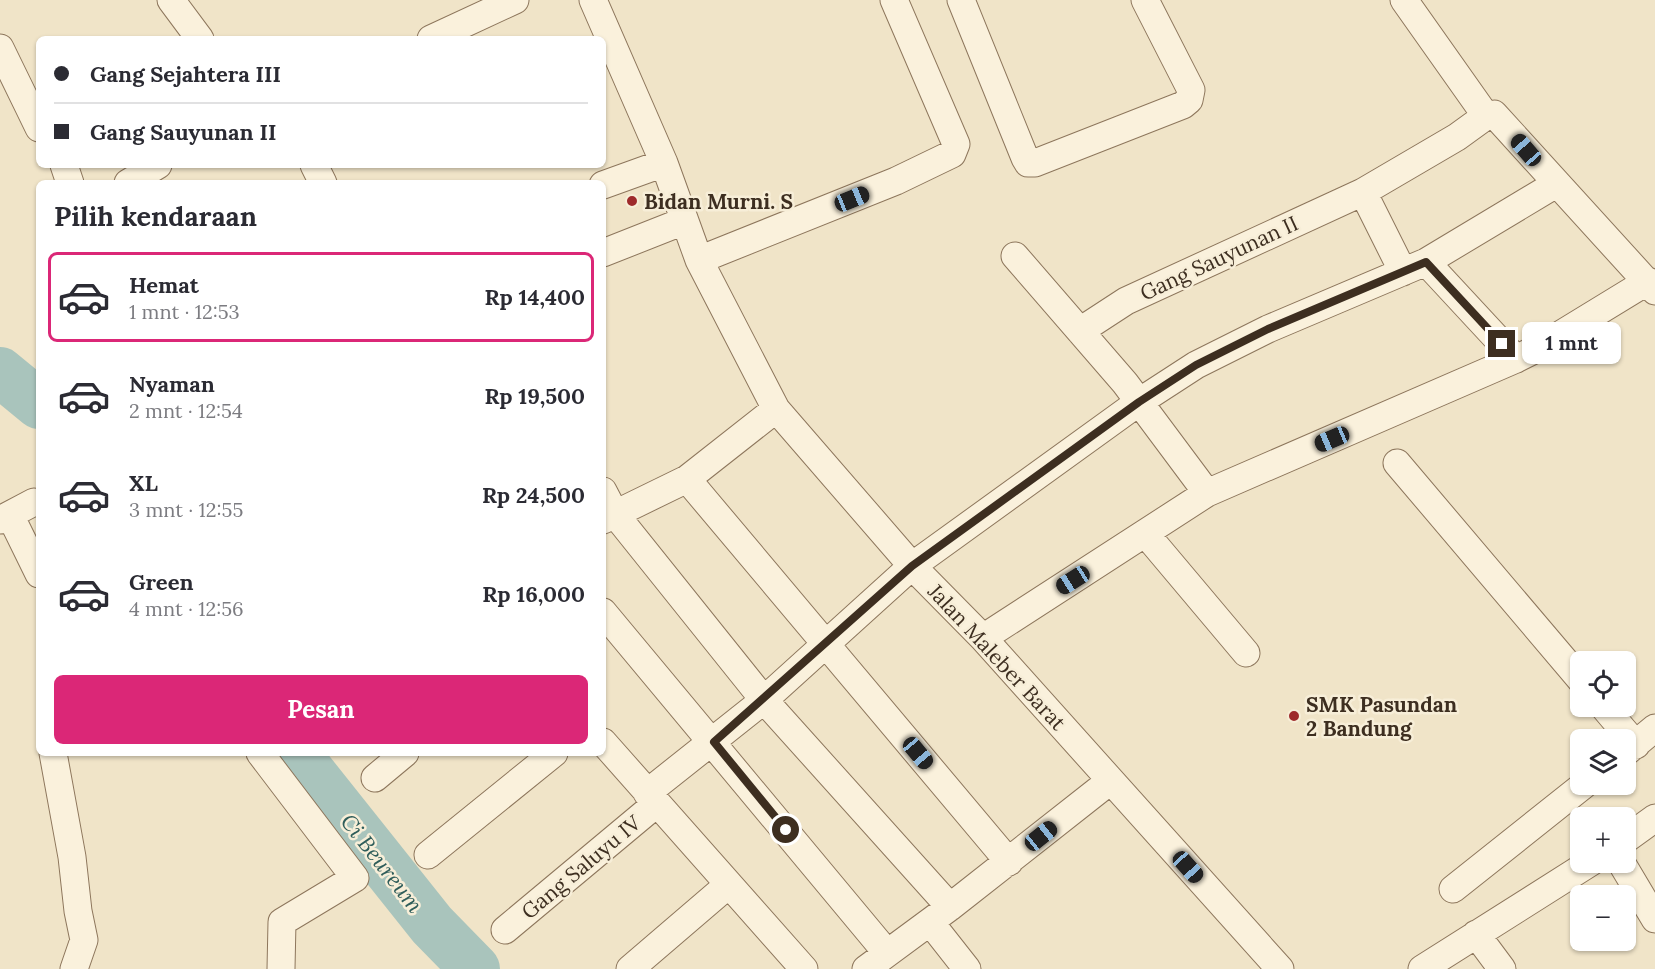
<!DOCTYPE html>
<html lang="id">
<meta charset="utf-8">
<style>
:root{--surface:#fff;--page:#f2f2f3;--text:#2b2b33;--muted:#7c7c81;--line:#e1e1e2;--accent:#db2777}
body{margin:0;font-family:Lora,serif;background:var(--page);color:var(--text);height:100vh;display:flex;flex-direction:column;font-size:22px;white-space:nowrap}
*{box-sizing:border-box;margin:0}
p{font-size:20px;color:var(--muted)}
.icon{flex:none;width:33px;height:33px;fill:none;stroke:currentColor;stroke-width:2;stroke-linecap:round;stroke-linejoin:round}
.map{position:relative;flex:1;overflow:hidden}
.side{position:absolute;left:36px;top:180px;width:570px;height:576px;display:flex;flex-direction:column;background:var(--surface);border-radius:9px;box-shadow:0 2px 4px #0004}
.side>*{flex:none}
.guide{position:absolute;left:36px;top:36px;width:570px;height:132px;border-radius:9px;box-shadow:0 2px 4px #0004;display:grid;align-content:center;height:132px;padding:0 18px;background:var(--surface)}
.buttons{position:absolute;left:1570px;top:651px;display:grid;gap:12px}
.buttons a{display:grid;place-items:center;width:66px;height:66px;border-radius:9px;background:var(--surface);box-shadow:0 2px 4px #0004;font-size:30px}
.end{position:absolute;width:27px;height:27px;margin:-14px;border:8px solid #3d2e20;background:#fff;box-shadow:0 0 0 3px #fff}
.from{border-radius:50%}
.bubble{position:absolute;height:42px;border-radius:9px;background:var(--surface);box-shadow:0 2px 4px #0004;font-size:20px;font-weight:700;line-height:42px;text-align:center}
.car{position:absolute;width:18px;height:36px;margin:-18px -9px;border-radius:8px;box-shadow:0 0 4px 2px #0007;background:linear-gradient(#222 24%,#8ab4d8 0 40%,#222 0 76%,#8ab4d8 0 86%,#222 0)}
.guide b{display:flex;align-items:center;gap:21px;height:57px;font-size:22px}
.guide b+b{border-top:2px solid var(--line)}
.guide i{width:15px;height:15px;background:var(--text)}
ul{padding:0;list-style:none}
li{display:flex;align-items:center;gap:18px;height:90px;margin:0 12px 9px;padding:0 6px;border:3px solid transparent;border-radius:9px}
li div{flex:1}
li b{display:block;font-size:22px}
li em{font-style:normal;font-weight:700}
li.active{border-color:var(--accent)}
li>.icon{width:54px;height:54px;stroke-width:1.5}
h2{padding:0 18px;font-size:27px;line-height:72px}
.primary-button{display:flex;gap:12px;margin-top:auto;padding:12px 18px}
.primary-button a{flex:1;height:69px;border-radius:9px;background:var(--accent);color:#fff;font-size:24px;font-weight:700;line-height:69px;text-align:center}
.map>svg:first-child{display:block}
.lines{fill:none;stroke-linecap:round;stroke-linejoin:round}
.river{stroke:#a9c4bc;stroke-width:50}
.minor-casing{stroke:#8d765c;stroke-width:29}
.minor{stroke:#faf1dc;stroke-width:27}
.route{stroke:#3d2e20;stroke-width:8}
.poi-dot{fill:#9e2a2b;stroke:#f7eed8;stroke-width:2}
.labels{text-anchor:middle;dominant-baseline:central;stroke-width:5;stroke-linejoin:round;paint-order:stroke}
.poi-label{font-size:21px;font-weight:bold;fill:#3d2e20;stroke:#f7eed8;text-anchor:start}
.street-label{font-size:21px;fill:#3d2e20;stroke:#f7eed8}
.water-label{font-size:22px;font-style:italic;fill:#2f5d5a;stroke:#f7eed8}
</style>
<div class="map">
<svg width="1655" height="969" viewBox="0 0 1655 969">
<rect width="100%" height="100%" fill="#f0e4c8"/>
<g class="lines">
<!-- river -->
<path class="river" d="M0 372 39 404
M295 753 432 925 475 969"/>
<!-- minor casing -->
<g class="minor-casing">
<path id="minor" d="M171 0 200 39
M593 0 664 163 699 260 776 409 912 566 983 638 1280 969
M961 0 1025 158 1028 163H1035L1183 105 1189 100 1191 90 1145 0
M1404 0 1486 116
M431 39 515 0
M0 48 39 128
M64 165 70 183
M314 165 323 183
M128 183 158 165
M603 185 664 163
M1363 192 1457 137 1486 116 1494 114 1655 291
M603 253 684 221
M1015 256 1125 383 1207 493
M699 260 896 181 952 154 956 144 894 0
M1426 262 1516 359
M1080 331 1126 301 1363 192 1403 272
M1397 463 1581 680
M687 479 1009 862
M603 491 615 514 764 700 950 907
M10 515 39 574
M0 520 34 502
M603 520 687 479 776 409
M1145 533 1246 653
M603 612 887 953
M983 638 1207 493 1516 359 1540 347 1648 281
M1603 706 1636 745
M603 742 804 969
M1626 752 1655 728
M53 753 72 857 78 911 84 940 74 969
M260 753 355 878 282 922 281 969
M375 778 405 753
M647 793 764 700 912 566 1139 402 1196 365 1268 329 1426 262 1556 184
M1626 839 1655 818
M428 855 554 753
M1621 862 1655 919
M1453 889 1585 784
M930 922 967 969
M505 930 656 804
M1476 934 1502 969
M630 969 728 885
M866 969 950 907 1110 781
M1422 969 1591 862"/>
</g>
<!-- minor -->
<use href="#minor" class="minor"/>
</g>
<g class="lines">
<!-- route -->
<path class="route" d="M786 830 714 742 912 566 1139 402 1196 365 1268 329 1426 262 1502 344"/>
</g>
<!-- markers -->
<g class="poi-dot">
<circle cx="632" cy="201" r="6"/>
<circle cx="1294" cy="716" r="6"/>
</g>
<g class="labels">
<!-- poi labels -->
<g class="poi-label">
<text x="644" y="201">Bidan Murni. S</text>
<text x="1306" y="704">SMK Pasundan<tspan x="1306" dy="24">2 Bandung</tspan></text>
</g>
<!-- street labels -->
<g class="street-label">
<text transform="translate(1219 258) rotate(-25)">Gang Sauyunan II</text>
<text transform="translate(997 657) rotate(47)">Jalan Maleber Barat</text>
<text transform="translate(581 867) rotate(-40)">Gang Saluyu IV</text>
</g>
<!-- water labels -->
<g class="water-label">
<text transform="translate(382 863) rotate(52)">Ci Beureum</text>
</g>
</g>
</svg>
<div class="buttons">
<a><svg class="icon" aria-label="locate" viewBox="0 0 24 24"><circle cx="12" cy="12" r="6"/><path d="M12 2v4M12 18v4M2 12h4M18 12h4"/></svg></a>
<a><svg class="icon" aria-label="layers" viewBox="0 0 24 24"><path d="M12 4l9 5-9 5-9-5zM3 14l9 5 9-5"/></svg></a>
<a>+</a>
<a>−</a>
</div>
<i class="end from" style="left:786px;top:830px"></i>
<i class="end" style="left:1502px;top:344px"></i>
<div class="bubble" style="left:1522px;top:322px;width:99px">1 mnt</div>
<i class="car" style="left:1526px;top:150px;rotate:319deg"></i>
<i class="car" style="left:852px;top:199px;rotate:68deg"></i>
<i class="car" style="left:1332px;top:439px;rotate:247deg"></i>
<i class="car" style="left:1073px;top:580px;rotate:238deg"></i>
<i class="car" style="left:918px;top:753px;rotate:140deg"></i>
<i class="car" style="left:1041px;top:836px;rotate:51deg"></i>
<i class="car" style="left:1188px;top:867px;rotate:138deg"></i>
<div class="guide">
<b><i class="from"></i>Gang Sejahtera III</b>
<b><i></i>Gang Sauyunan II</b>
</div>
<section class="side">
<h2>Pilih kendaraan</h2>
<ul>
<li class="active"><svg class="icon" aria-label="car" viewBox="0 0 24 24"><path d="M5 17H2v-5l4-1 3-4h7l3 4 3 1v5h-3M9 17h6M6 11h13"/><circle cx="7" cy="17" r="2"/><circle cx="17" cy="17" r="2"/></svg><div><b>Hemat</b><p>1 mnt · 12:53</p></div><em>Rp 14,400</em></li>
<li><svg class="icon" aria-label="car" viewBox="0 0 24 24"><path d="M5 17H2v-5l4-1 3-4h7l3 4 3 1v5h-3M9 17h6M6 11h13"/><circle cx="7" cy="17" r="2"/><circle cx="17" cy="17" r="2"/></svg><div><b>Nyaman</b><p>2 mnt · 12:54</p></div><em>Rp 19,500</em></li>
<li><svg class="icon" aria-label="car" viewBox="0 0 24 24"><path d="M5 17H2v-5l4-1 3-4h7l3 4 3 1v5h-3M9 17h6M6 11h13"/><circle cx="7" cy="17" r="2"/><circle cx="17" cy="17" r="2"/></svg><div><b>XL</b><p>3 mnt · 12:55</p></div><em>Rp 24,500</em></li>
<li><svg class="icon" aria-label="car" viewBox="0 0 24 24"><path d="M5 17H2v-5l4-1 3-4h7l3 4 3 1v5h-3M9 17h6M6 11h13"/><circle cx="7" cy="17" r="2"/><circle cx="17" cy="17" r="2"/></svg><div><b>Green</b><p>4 mnt · 12:56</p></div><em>Rp 16,000</em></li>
</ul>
<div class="primary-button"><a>Pesan</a></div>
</section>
</div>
